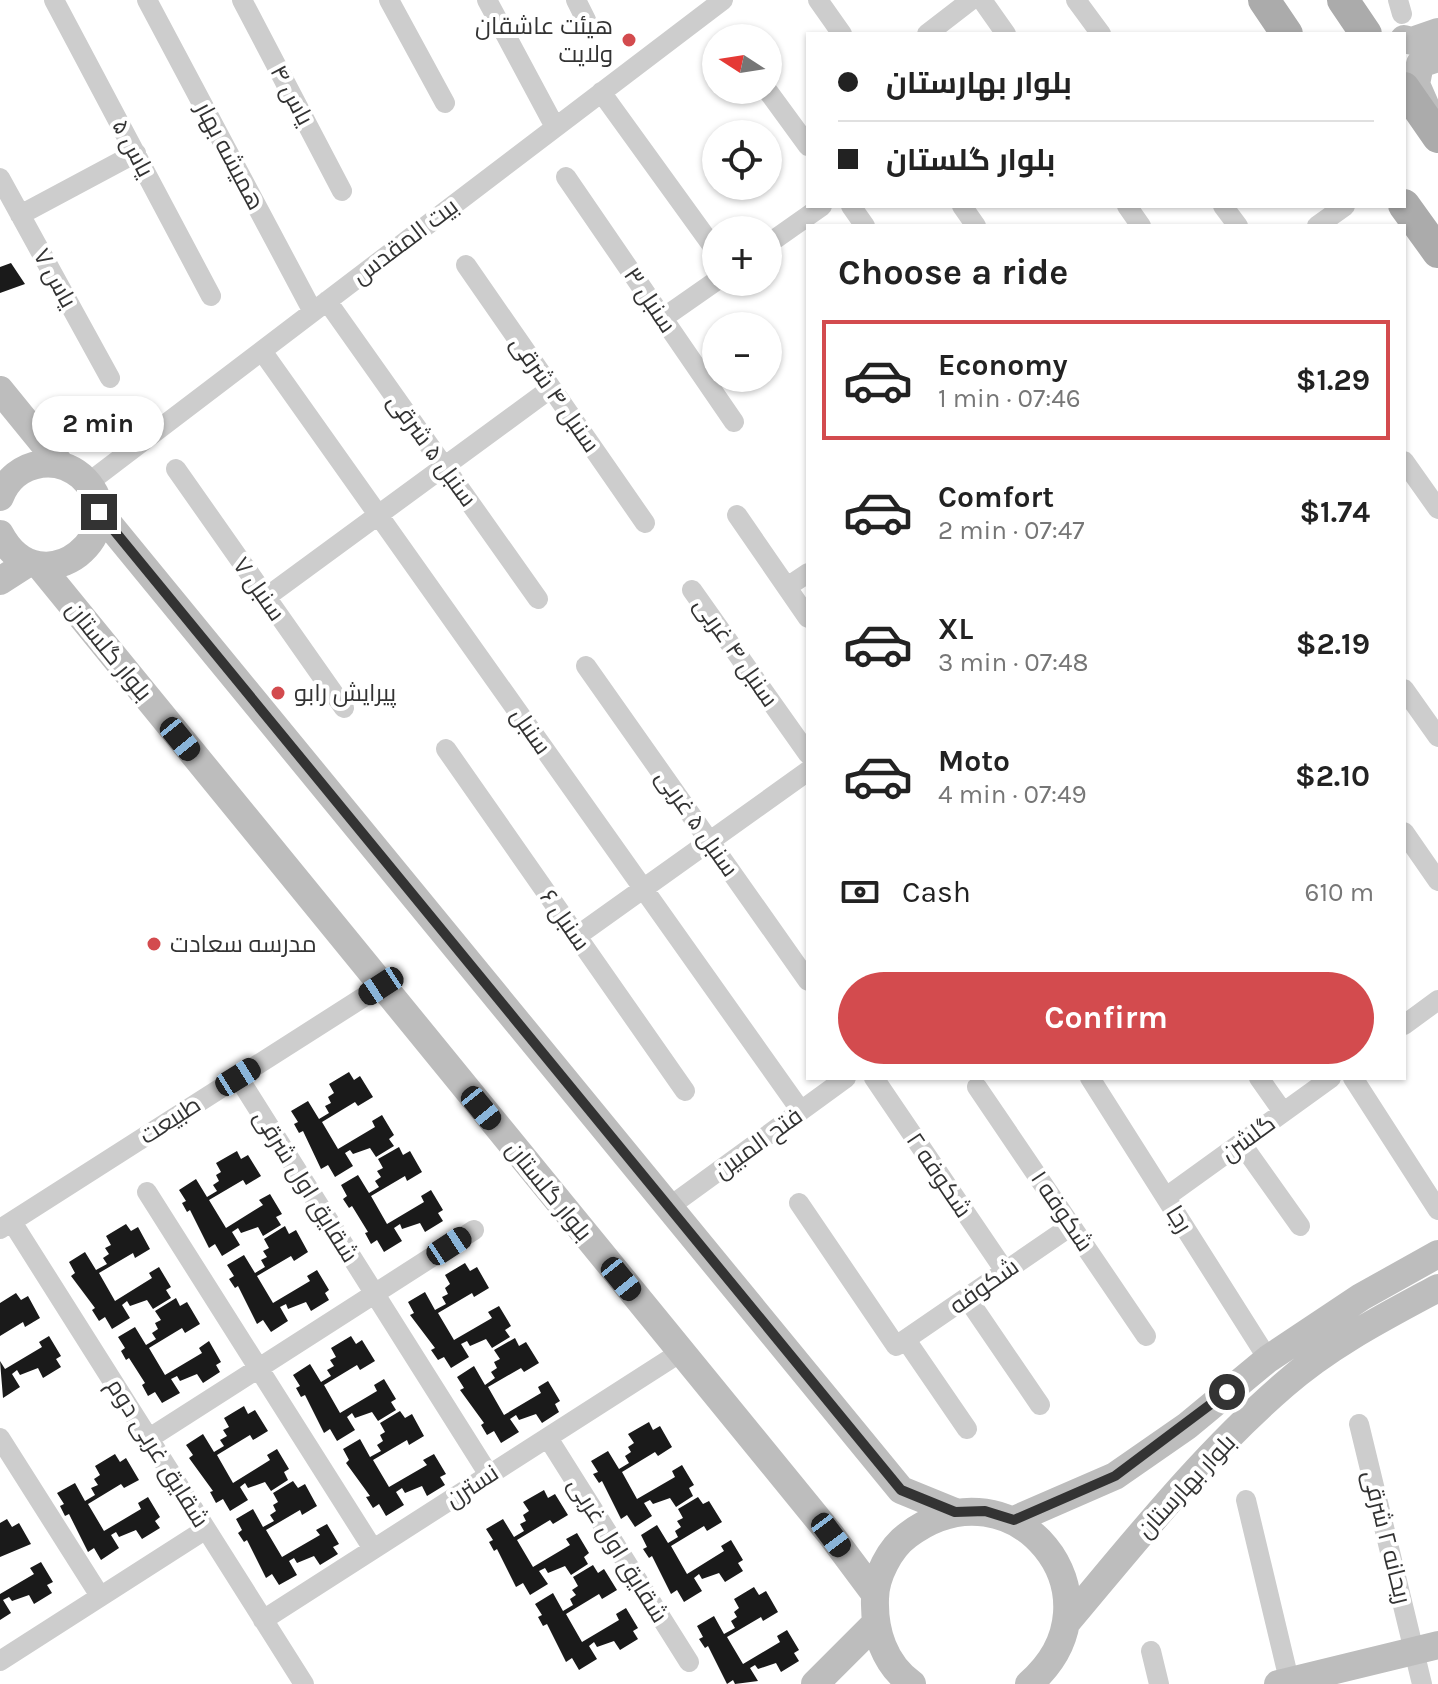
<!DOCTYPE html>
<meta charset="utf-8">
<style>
:root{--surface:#fff;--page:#f2f2f2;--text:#222;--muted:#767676;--line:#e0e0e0;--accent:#d34b4e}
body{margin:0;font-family:Karla,Cairo,sans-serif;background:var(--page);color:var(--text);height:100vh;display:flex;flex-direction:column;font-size:30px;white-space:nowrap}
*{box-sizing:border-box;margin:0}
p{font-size:26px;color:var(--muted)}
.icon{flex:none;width:44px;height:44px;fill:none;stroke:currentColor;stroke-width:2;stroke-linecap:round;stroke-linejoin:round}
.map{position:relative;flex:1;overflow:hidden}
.sheet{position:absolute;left:806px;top:224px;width:600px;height:856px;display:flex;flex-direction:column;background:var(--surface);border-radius:0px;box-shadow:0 2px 6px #0004}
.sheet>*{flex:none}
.top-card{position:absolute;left:806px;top:32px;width:600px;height:176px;border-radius:0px;box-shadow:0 2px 6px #0004;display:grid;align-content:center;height:176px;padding:0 32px;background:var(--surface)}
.needle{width:52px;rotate:282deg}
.tools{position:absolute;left:702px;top:24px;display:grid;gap:16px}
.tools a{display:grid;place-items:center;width:80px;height:80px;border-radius:50%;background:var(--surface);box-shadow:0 2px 6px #0004;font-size:40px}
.end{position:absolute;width:36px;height:36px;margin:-18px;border:10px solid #333;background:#fff;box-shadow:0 0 0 4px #fff}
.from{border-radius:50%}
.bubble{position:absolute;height:56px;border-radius:28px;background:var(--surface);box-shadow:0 2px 6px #0004;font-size:26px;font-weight:700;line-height:56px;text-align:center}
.car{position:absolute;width:24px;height:48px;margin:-24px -12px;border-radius:10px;box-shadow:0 0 6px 2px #0007;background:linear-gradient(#222 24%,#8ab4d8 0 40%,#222 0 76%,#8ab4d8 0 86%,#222 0)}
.top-card b{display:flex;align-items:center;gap:28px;height:76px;font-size:30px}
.top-card b+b{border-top:2px solid var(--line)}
.top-card i{width:20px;height:20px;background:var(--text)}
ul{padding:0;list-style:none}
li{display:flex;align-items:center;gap:24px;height:120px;margin:0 16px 12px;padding:0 16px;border:4px solid transparent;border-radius:0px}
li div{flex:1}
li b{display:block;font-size:30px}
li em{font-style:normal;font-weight:700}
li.current{border-color:var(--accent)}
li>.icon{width:72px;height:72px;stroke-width:1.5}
h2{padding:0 32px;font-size:36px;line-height:96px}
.pay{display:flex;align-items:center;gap:20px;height:88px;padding:0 32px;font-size:30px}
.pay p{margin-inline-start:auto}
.button{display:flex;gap:16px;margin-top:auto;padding:16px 32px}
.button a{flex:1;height:92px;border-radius:48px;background:var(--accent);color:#fff;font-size:32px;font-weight:700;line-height:92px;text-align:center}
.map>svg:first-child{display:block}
.building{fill:#1a1a1a}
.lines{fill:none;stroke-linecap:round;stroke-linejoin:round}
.street{stroke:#cdcdcd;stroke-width:20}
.secondary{stroke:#bdbdbd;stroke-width:28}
.primary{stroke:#ababab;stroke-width:32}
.route{stroke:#333;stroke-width:10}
.poi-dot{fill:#d34b4e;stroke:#fff;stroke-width:3}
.labels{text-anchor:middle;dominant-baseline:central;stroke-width:8;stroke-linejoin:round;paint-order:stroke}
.poi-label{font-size:24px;fill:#333;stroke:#fff;text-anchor:start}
.street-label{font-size:24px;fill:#333;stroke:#fff}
</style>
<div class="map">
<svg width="1438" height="1684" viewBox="0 0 1438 1684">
<rect width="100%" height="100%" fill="#fff"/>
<!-- building -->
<path class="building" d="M11 263 25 284 0 293V267Z
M349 1072 354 1080 360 1076 373 1097 358 1106 355 1102 322 1122 338 1149 375 1127 372 1121 382 1115 394 1135 389 1139 394 1146 376 1157 370 1148 353 1154 350 1150 345 1153 353 1166 335 1177 328 1165 321 1169 303 1131 299 1133 294 1124 298 1122 291 1111 308 1101 319 1119 329 1113 325 1106 331 1103 328 1097 334 1093 329 1084Z
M399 1147 403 1155 410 1151 422 1172 407 1181 405 1176 371 1196 387 1224 424 1202 421 1196 431 1190 443 1210 438 1213 443 1221 425 1232 420 1223 402 1229 400 1224 394 1228 402 1241 384 1252 377 1240 371 1244 365 1233 368 1232 352 1206 349 1208 343 1199 347 1196 341 1185 358 1175 369 1193 379 1187 375 1181 381 1177 377 1171 383 1168 378 1159Z
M237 1151 241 1159 248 1155 261 1176 246 1185 243 1180 209 1200 226 1228 263 1205 259 1200 270 1194 282 1214 276 1217 281 1225 263 1236 258 1227 241 1233 238 1228 232 1232 240 1245 222 1256 215 1244 209 1248 190 1210 187 1212 182 1203 186 1201 179 1190 196 1179 207 1197 217 1191 213 1185 219 1181 216 1175 221 1172 216 1163Z
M126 1224 131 1231 138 1227 150 1249 135 1258 133 1253 99 1273 115 1301 152 1278 149 1273 159 1267 171 1287 166 1290 171 1298 153 1309 147 1300 130 1306 127 1301 122 1305 130 1318 112 1329 105 1317 99 1321 92 1310 95 1308 71 1276 75 1273 69 1262 85 1252 96 1270 107 1264 103 1258 109 1254 105 1248 111 1245 106 1236Z
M285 1226 289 1234 296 1230 308 1252 294 1261 291 1256 257 1276 273 1303 310 1281 307 1276 317 1270 329 1290 325 1293 329 1300 311 1311 306 1302 288 1309 286 1304 280 1307 288 1321 271 1332 263 1320 257 1324 238 1286 235 1288 229 1279 234 1276 227 1265 244 1255 255 1273 265 1267 261 1260 267 1257 263 1251 269 1248 264 1239Z
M465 1263 470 1271 477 1267 489 1288 474 1297 472 1293 438 1313 454 1340 492 1318 488 1312 499 1306 511 1326 505 1330 510 1337 492 1348 486 1339 470 1346 467 1341 461 1344 469 1357 451 1368 444 1357 438 1360 431 1350 435 1348 410 1315 414 1313 408 1302 425 1292 435 1310 446 1304 442 1297 448 1294 445 1288 450 1284 445 1275Z
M16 1293 21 1300 28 1296 40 1318 25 1327 23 1322 0 1336V1303Z
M176 1298 180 1306 187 1302 200 1324 185 1333 182 1328 149 1348 165 1375 202 1353 199 1348 209 1341 221 1362 216 1365 220 1372 203 1383 197 1374 180 1381 177 1376 171 1379 180 1393 162 1403 155 1392 148 1396 142 1385 145 1383 129 1358 126 1360 121 1351 125 1348 118 1337 135 1327 146 1345 156 1339 152 1333 158 1329 155 1323 161 1320 155 1311Z
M49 1336 61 1356 56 1359 61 1367 43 1378 38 1368 20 1375 17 1370 12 1374 20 1387 3 1398 0 1361 5 1369 42 1347 39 1342Z
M351 1336 356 1344 362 1340 375 1361 360 1370 357 1365 324 1385 340 1413 377 1391 374 1385 384 1379 396 1399 391 1402 396 1410 378 1421 372 1412 355 1418 352 1413 347 1417 355 1430 337 1441 330 1429 324 1433 305 1395 301 1397 296 1388 300 1386 293 1375 310 1364 321 1382 331 1376 327 1370 334 1366 330 1360 336 1357 331 1348Z
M515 1338 519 1346 526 1342 539 1363 524 1372 521 1368 488 1387 504 1415 541 1393 538 1387 548 1381 560 1401 555 1404 559 1412 542 1423 536 1414 519 1420 516 1415 510 1419 519 1432 501 1443 494 1431 487 1435 481 1425 484 1423 460 1390 464 1388 457 1377 474 1366 485 1385 495 1378 491 1372 497 1368 494 1362 500 1359 494 1350Z
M244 1406 248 1414 255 1410 268 1431 253 1440 250 1435 217 1455 233 1483 270 1460 267 1455 277 1449 289 1469 284 1472 288 1480 271 1491 265 1482 248 1488 245 1483 240 1487 248 1500 230 1511 223 1499 216 1503 210 1492 213 1491 189 1458 193 1455 186 1445 203 1434 214 1452 224 1446 220 1440 227 1436 223 1430 229 1427 224 1418Z
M400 1411 405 1418 412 1414 424 1436 409 1445 407 1440 373 1460 389 1487 427 1465 423 1460 434 1454 446 1474 440 1477 445 1485 427 1496 422 1486 405 1493 402 1488 396 1492 404 1505 386 1516 379 1504 373 1508 366 1497 370 1496 346 1463 349 1460 343 1449 360 1439 370 1457 381 1451 377 1445 383 1441 380 1435 385 1432 380 1423Z
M649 1422 653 1430 660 1426 672 1447 658 1456 655 1452 622 1472 637 1499 675 1477 672 1471 682 1465 694 1485 689 1488 693 1496 676 1507 670 1498 653 1504 650 1500 644 1503 652 1516 635 1527 627 1515 621 1519 602 1481 599 1483 593 1474 598 1472 591 1461 608 1451 619 1469 629 1463 625 1456 631 1452 628 1447 634 1443 628 1434Z
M115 1454 120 1462 126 1458 139 1480 124 1488 121 1484 88 1504 104 1531 141 1509 138 1503 148 1497 160 1517 155 1521 160 1528 142 1539 136 1530 119 1537 116 1532 111 1535 119 1548 101 1560 94 1548 88 1552 69 1514 65 1516 60 1506 64 1504 57 1493 75 1483 85 1501 95 1495 91 1488 98 1485 94 1479 100 1475 95 1466Z
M293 1481 298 1488 305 1484 317 1506 302 1515 300 1510 266 1530 282 1557 320 1535 316 1530 327 1524 339 1544 333 1547 338 1554 320 1565 314 1556 297 1563 294 1558 289 1561 297 1575 279 1585 272 1574 266 1578 247 1540 244 1542 238 1533 242 1530 236 1519 253 1509 263 1527 274 1521 270 1515 276 1511 273 1505 278 1502 273 1493Z
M544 1490 548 1498 555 1494 568 1515 553 1524 550 1520 517 1540 533 1567 570 1545 566 1539 577 1533 589 1553 584 1557 588 1564 571 1575 565 1566 548 1573 545 1568 539 1571 548 1584 530 1595 523 1583 516 1587 497 1549 494 1551 489 1542 493 1540 486 1529 503 1519 514 1537 524 1531 520 1524 526 1521 523 1515 529 1511 523 1502Z
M698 1497 703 1504 709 1501 722 1522 707 1531 704 1526 671 1546 687 1574 724 1551 721 1546 731 1540 743 1560 738 1563 743 1571 725 1582 719 1573 702 1579 699 1574 694 1578 702 1591 684 1602 677 1590 671 1594 652 1556 649 1558 643 1549 647 1547 641 1535 657 1525 668 1543 678 1537 675 1531 681 1527 677 1521 683 1518 678 1509Z
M7 1519 12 1527 19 1523 31 1544 0 1557V1523Z
M41 1562 53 1582 47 1585 52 1593 34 1604 29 1595 12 1601 9 1597 3 1600 11 1613 0 1620V1594L34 1574 30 1568Z
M593 1565 598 1573 604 1569 617 1590 602 1599 599 1594 566 1614 582 1642 619 1620 616 1614 626 1608 638 1628 633 1631 638 1639 620 1650 614 1641 597 1647 594 1642 589 1646 597 1659 579 1670 572 1658 566 1662 547 1624 543 1626 538 1617 542 1615 535 1604 553 1593 563 1611 573 1605 570 1599 576 1595 572 1590 578 1586 573 1577Z
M754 1587 759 1595 766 1591 778 1612 763 1621 761 1617 727 1637 743 1664 780 1642 777 1636 787 1630 799 1650 794 1653 799 1661 781 1672 776 1663 758 1669 755 1665 750 1668 758 1681 735 1684 733 1680 727 1684 708 1646 705 1648 699 1639 703 1637 697 1626 714 1616 724 1634 735 1628 731 1621 737 1617 734 1612 739 1608 734 1599Z"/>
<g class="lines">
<!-- street -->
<path class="street" d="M54 0 211 296
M147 0 313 312
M242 0 342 191
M389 0 445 103
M487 0 555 127
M576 0 586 20
M818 0 842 34
M982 0 1006 34
M1076 0 1101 34
M1398 0 1402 14
M927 34 971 0
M767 90 808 146
M601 92 716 251
M566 177 734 422
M0 178 110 378
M851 206 865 226
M962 206 976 226
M1127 206 1141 226
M1223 206 1238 226
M20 215 136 153
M1317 226 1345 206
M768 244 822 206
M466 265 645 523
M327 301 538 599
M663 318 716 281
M262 351 801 1111
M1404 461 1438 509
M176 469 344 708
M88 483 723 0
M737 515 808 618
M787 587 808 573
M692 590 808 754
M265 598 550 389
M586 666 808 981
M1404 689 1438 737
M446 749 685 1091
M1404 832 1438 881
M577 936 808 771
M1404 1025 1438 1000
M238 1077 489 1475
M874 1078 1005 1271
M1090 1078 1268 1359
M1259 1078 1283 1112
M1353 1078 1438 1210
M977 1087 1146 1336
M1241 1143 1300 1226
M147 1192 373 1549
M1166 1197 1331 1078
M799 1203 896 1346 1071 1226
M669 1207 846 1078
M12 1222 304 1684
M0 1229 381 986
M967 1298 1040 1405
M906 1340 967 1429
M1359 1424 1422 1684
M0 1438 100 1596
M548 1438 689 1662
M148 1439 474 1230
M1246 1500 1290 1684
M263 1620 681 1352
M1151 1651 1159 1684
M0 1661 206 1529"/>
<!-- secondary -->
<path class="secondary" d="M1404 39 1412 41 1438 32
M1429 114 1416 84 1420 64 1438 58
M0 390 61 465
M0 497C7 479 22 467 41 464 55 462 70 467 81 476 140 530 41 611 0 534
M99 512 901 1490 955 1512
M40 566 831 1535 875 1594
M0 581 28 563
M1014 1520 1115 1476 1187 1426 1268 1359 1361 1297 1438 1254
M1067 1622C1136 1540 1203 1455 1284 1385 1329 1345 1386 1316 1438 1288
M815 1684 875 1624
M912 1684C884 1664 874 1631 875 1599 875 1577 890 1548 908 1535 1013 1456 1129 1597 1029 1684
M1278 1684 1438 1645"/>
<!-- primary -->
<path class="primary" d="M1264 0 1287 34
M1343 0 1366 34
M1404 88 1438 137
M1404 205 1438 252"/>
</g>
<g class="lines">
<!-- route -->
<path class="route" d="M99 512 901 1490 955 1512 985 1511 1014 1520 1115 1476 1227 1392"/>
</g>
<!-- markers -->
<g class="poi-dot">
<circle cx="629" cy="40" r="8"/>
<circle cx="278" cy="693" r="8"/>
<circle cx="154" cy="944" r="8"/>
</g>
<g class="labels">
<!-- poi labels -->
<g class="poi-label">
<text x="613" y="26" text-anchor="end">هیئت عاشقان<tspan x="613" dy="28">ولایت</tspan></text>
<text x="294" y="693">پیرایش رابو</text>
<text x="170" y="944">مدرسه سعادت</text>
</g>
<!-- street labels -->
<g class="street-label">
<text transform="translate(292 95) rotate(62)">یاس ۴</text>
<text transform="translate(133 148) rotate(62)">یاس ۵</text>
<text transform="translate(230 156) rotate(62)">همیشه بهار</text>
<text transform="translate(405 241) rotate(-37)">بیت المقدس</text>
<text transform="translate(55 278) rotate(61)">یاس ۷</text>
<text transform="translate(650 300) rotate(56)">سنبل ۳</text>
<text transform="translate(555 394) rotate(55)">سنبل ۴ شرقی</text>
<text transform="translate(432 450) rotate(54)">سنبل ۵ شرقی</text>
<text transform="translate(259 589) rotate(55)">سنبل ۷</text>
<text transform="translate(109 651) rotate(51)">بلوار گلستان</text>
<text transform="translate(736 652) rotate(55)">سنبل ۴ غربی</text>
<text transform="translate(531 731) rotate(55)">سنبل</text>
<text transform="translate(697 823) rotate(55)">سنبل ۵ غربی</text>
<text transform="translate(565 920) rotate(55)">سنبل ۶</text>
<text transform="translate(170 1120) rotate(-33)">طبیعت</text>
<text transform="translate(1248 1138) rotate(-36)">گلشن</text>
<text transform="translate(758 1143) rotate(-36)">فتح المبین</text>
<text transform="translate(939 1175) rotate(56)">شکوفه ۲</text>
<text transform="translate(306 1186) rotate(58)">شقایق اول شرقی</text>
<text transform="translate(549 1191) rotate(51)">بلوار گلستان</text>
<text transform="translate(1062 1211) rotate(56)">شکوفه ۱</text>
<text transform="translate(1179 1219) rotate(58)">رجا</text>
<text transform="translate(984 1286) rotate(-35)">شکوفه</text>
<text transform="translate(158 1453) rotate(58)">شقایق غربی دوم</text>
<text transform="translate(472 1486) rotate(-33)">نسترن</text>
<text transform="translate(1186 1486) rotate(-47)">بلوار بهارستان</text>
<text transform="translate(1387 1537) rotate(76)">ریحانه ۲ شرقی</text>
<text transform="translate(618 1550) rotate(58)">شقایق اول غربی</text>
</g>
</g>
</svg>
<div class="tools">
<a><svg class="needle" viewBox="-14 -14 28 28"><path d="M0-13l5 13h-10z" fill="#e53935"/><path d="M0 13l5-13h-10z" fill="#767676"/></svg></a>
<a><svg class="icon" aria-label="locate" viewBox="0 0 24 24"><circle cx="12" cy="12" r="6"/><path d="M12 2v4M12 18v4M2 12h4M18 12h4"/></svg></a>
<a>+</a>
<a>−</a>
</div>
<i class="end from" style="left:1227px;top:1392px"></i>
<i class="end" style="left:99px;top:512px"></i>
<div class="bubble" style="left:32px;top:396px;width:132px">2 min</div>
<i class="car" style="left:180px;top:739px;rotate:141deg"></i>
<i class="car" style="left:381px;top:986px;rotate:237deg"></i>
<i class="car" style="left:238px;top:1077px;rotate:58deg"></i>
<i class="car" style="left:481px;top:1108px;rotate:141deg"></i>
<i class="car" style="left:449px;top:1246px;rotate:57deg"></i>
<i class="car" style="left:621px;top:1279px;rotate:141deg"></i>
<i class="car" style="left:831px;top:1535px;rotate:143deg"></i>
<div class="top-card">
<b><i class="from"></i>بلوار بهارستان</b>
<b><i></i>بلوار گلستان</b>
</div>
<section class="sheet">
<h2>Choose a ride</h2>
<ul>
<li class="current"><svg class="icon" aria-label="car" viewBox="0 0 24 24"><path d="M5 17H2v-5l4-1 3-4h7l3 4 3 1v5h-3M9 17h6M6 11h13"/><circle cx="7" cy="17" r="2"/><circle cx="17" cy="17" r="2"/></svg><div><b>Economy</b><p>1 min · 07:46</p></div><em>$1.29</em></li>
<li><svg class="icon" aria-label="car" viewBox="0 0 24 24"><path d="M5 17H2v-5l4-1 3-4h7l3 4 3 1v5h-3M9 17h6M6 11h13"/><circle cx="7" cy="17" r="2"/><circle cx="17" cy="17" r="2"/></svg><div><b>Comfort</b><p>2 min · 07:47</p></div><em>$1.74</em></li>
<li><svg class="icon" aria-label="car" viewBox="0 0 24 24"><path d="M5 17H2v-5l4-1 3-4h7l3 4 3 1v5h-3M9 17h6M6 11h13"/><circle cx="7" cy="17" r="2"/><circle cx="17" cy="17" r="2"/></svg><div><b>XL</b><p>3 min · 07:48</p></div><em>$2.19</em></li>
<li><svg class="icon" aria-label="car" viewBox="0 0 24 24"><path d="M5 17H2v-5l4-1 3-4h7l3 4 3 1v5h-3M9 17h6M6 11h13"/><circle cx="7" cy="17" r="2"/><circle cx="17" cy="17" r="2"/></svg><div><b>Moto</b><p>4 min · 07:49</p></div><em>$2.10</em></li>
</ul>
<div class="pay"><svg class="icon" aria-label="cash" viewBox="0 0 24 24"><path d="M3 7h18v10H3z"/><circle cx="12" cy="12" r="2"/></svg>Cash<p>610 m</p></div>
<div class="button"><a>Confirm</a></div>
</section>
</div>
